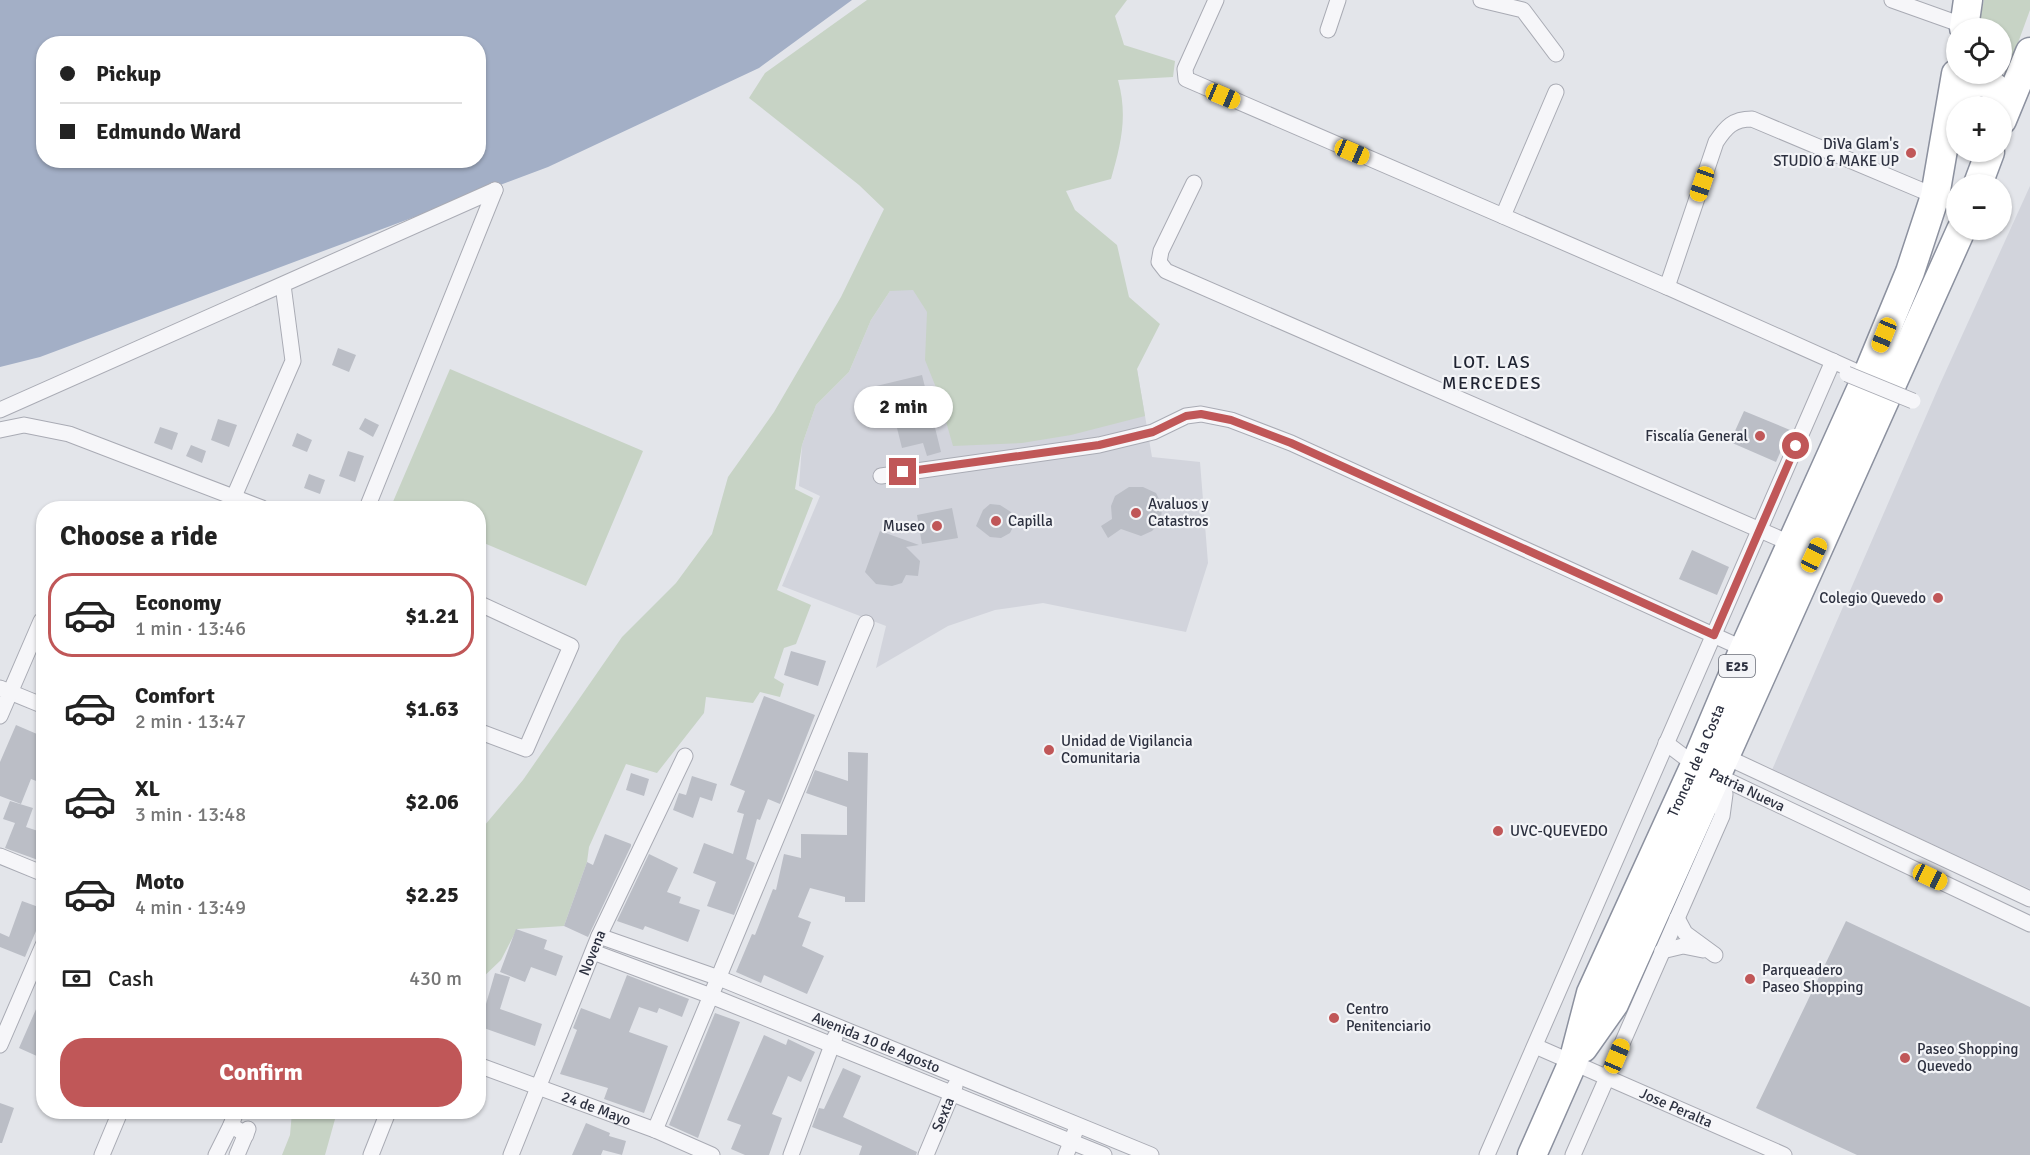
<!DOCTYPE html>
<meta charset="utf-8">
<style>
:root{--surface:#fff;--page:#f2f2f2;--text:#222;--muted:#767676;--line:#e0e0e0;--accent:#c05758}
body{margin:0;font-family:Signika,sans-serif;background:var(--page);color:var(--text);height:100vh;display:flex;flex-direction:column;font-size:22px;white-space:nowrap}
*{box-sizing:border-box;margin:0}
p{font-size:20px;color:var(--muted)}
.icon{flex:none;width:33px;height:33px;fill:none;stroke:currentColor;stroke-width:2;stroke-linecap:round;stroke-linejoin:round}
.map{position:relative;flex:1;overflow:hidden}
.details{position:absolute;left:36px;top:501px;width:450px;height:618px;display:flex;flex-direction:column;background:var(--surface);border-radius:24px;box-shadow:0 2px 4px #0004}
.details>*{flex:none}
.hud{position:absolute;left:36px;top:36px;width:450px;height:132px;border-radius:24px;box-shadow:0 2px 4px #0004;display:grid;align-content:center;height:132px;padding:0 24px;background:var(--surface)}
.fabs{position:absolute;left:1946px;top:18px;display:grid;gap:12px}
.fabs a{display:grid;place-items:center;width:66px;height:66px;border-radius:50%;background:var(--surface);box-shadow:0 2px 4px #0004;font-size:30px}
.end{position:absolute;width:27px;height:27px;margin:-14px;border:8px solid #c05758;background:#fff;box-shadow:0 0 0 3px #fff}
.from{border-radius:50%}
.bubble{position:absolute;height:42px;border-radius:21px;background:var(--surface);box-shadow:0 2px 4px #0004;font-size:20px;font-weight:700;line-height:42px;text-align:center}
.car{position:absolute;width:18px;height:36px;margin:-18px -9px;border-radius:8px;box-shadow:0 0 4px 2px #0007;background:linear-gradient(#f5c518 24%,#345 0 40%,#f5c518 0 76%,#345 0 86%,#f5c518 0)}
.hud b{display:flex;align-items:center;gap:21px;height:57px;font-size:22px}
.hud b+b{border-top:2px solid var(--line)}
.hud i{width:15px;height:15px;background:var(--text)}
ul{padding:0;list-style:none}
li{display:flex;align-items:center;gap:18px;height:84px;margin:0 12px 9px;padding:0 12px;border:3px solid transparent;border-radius:24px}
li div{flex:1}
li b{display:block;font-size:22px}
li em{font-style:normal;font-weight:700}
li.on{border-color:var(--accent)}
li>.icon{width:54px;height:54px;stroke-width:1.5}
h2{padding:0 24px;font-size:27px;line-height:72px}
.pay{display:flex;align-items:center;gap:15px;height:66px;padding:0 24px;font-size:22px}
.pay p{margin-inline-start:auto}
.cta{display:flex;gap:12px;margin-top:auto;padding:12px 24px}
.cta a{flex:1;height:69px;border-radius:24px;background:var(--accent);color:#fff;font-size:24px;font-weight:700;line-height:69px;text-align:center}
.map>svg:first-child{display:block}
.built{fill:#d2d4dc}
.green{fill:#c7d3c5}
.water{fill:#a3afc6;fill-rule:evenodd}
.building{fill:#bbbec6}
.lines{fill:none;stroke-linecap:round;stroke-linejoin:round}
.street-casing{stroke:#a9abb4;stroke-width:17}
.highway-casing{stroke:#8c919f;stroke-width:31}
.street{stroke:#f6f6f9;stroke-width:15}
.highway{stroke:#fff;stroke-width:28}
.street-bridge-casing{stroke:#a9abb4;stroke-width:17;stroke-linecap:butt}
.street-bridge{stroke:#f6f6f9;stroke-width:15}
.route{stroke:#c05758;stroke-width:8}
.poi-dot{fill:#c05758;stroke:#f3f4f7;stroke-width:2}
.labels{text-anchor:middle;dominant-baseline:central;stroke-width:4.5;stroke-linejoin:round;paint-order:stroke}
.shield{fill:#f3f4f7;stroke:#686c77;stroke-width:1.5}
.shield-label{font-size:14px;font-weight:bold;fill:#2d3140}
.poi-label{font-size:15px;fill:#2d3140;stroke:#f3f4f7;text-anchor:start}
.street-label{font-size:15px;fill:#2d3140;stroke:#f3f4f7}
.quarter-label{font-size:18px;letter-spacing:1.5px;fill:#1f2331;stroke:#f3f4f7}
</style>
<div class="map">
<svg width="2030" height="1155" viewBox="0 0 2030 1155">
<rect width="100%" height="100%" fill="#e3e5ea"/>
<!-- built -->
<path class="built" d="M2030 186V889L1772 770 1940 384Z
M924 276 1137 369 1152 457 1200 462 1208 563 1186 632 1043 603 995 610 948 626 876 668 886 626 782 586 820 496 799 486 802 445 816 405 849 372 871 320 890 291Z"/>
<!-- green -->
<path class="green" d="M867 0H1127L1115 16 1124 45 1175 61 1173 77 1118 80C1128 116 1121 144 1111 179L1066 191 1075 210 1117 245 1129 297 1160 324 1137 369 1145 416 1071 435 1022 443 953 446 937 390 925 360 927 312 913 290 890 291 871 320 849 372 816 405 802 445 795 489 813 498 777 590 811 605 796 644 784 648 774 678 784 684 780 697 760 692 753 703 706 697 704 713 657 773 626 764 589 847 587 862 564 926 517 929 501 960 479 981V832L523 780 622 637 676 583 712 534 728 477 774 412 841 297 884 209 859 185 749 98 765 73Z
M1984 0H2030V10L2007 73 2001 67V28H1978Z
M450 369 643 451 586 586 479 541 478 508H403L392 504Z
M292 1112H337L325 1155H282L290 1135Z"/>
<!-- water -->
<path class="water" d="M0 0H852L759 68 548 167 40 357 0 367ZM44 44H478V160H44Z"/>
<!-- building -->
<path class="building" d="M338 348 356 355 349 372 332 365Z
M922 375 941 452 927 456 923 443 902 448 896 424 878 428 868 388Z
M1744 411 1790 430 1776 462 1730 442Z
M365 418 379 425 373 437 359 429Z
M218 419 237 425 229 447 211 440Z
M160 427 178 433 172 450 154 443Z
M297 433 312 440 307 452 292 446Z
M191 445 206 451 202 463 186 456Z
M348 451 364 456 355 482 339 476Z
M309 474 325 480 320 494 304 488Z
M1129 487H1143L1156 493 1162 505 1161 521 1152 531 1141 536 1121 529 1108 538 1101 526 1112 519 1111 506 1115 496Z
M990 504 1000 505 1011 512 1015 523 1010 533 1001 538 990 537 976 526 983 510Z
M952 508 958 538 922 544 917 515Z
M880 531 919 545 906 547 920 561 918 576 906 575 902 583 892 586 876 584 865 572Z
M1692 550 1729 567 1717 595 1679 579Z
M791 651 826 661 818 686 784 675Z
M764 696 815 715 780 804 768 799 760 820 757 819 746 859 755 863 734 915 707 906 716 882 693 873 704 843 733 854 744 814 737 812 745 791 730 785Z
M16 725 44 737V784L31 779 21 804 0 796V762Z
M848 752 868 753 865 902H845V897L810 888 798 917 811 922 802 946 824 956 807 994 764 975 761 983 736 972 752 934 755 935 773 889 776 890 784 854 801 858V834L847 835V807L806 793 815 770 848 781Z
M631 773 649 779 644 796 626 790Z
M692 776 717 784 712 801 700 797 693 818 673 810 679 793 686 795Z
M10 801 33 808 26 827 44 833V845L38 860 5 848 15 823 3 819Z
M605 834 631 844V846L588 937 564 926 587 862 593 865Z
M649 854 678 868 667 892 681 897 679 903 700 910 688 942 645 926 643 930 617 921Z
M22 901 44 909 38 931H36L25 957 0 947V933L9 937Z
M1846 921 2030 1007V1155H1857L1756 1108Z
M516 929 547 940 544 949 563 956 556 976 531 967 525 982 500 972Z
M495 973 510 977 500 1009 542 1024 535 1046 478 1026V1001L486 1004Z
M627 975 689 999 682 1017 659 1008 657 1013 639 1007 629 1032 668 1046 644 1113 604 1099 608 1088 560 1074 577 1030 573 1028 581 1008 610 1019Z
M44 991V1047L39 1057 19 1048Z
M715 1013 740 1022 698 1138 669 1125Z
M764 1035 786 1045 788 1039 815 1052 801 1082 788 1076 772 1114 782 1118 769 1155H745L731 1149 741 1125 727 1120Z
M843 1068 861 1076 843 1117 917 1152 916 1155H859L862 1146 812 1127 819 1108 824 1109Z
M0 1103 14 1108 2 1143H0Z
M586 1123 610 1133 609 1136 626 1141 622 1155 603 1150 601 1155H572Z"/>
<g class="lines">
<!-- street casing -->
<g class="street-casing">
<g id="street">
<path d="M1216 0 1185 69 1186 79 1503 216"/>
<path d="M1481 0 1523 10 1556 54"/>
<path d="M1892 0 1965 26"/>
<path d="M1328 30 1338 0"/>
<path d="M1556 92 1503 216 1667 287 1716 142C1726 127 1733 119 1752 119L1935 196"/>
<path d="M1194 183 1161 251 1159 262 1166 271 1792 544"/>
<path d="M1667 287 1864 375"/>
<path d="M0 410 495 190"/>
<path d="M0 430 24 425 69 434 262 508"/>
<path d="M881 476 1099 445 1153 432 1186 416 1201 414 1231 420 1291 443 1744 649"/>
<path d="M229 508 293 361 283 285"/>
<path d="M367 508 495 190"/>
<path d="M478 603 571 646 526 749 478 731"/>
<path d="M0 688 44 706"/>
<path d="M0 716 41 621"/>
<path id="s1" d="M1666 743 1695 765 2030 924"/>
<path d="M1720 754 2030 899"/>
<path d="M0 856 44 874"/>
<path d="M1677 918 1685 933 1715 955"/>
<path id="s2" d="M599 936 719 978 1151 1155"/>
<path d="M1662 951 1683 946 1703 950"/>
<path d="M593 952 711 996 1104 1155"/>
<path d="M0 1045 44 943"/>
<path id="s3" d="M1535 1046 1784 1155"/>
<path id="s4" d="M478 1065 655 1130 712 1155"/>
<path d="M236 1112 231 1125 246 1135"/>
<path d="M655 1130 866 623"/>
<path d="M102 1155 120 1112"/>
<path d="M216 1155 231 1125"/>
<path d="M237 1155 248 1129"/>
<path d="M371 1155 388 1112"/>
<path id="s5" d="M511 1155 599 936 685 756"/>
<path d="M791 1155 835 1037"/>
<path id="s6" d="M926 1155 955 1086"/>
<path d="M1066 1155 1075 1132"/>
<path d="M1487 1155 1833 361"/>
<path d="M1573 1155 1722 816 1725 794 1716 775"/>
</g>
</g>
<!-- highway casing -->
<g class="highway-casing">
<g id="highway">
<path d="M1964 28 1968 0"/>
<path d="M1952 113 1965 89 1977 81C1993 83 2001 90 2001 106"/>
<path d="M2002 120 2030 52"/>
<path d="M1978 184 1990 152"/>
<path d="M1583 1048 1614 1004 1961 230"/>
<path id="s7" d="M1532 1155 1573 1062 1591 993 1695 765 1744 649 1867 376 1910 272 1935 196 1956 74"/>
</g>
</g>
<!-- street -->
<use href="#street" class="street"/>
<!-- highway -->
<use href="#highway" class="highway"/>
<!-- street-bridge casing -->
<g class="street-bridge-casing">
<path id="street-bridge" d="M1847 374 1913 401"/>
</g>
<!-- street-bridge -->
<use href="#street-bridge" class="street-bridge"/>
</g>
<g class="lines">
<!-- route -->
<path class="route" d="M903 472 1099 445 1153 432 1186 416 1201 414 1231 420 1291 443 1714 635 1796 446"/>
</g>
<!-- markers -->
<g class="poi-dot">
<circle cx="1911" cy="153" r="6"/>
<circle cx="1760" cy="436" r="6"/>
<circle cx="1136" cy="513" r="6"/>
<circle cx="996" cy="521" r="6"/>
<circle cx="937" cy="526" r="6"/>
<circle cx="1938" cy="598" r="6"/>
<circle cx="1049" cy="750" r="6"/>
<circle cx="1498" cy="831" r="6"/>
<circle cx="1750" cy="979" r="6"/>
<circle cx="1334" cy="1018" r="6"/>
<circle cx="1905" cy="1058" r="6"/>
</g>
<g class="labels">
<!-- shield labels -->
<rect class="shield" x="1719" y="655" width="36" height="22" rx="4.5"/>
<g class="shield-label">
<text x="1737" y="666">E25</text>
</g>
<!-- poi labels -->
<g class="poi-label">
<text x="1899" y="144" text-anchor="end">DiVa Glam's<tspan x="1899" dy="17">STUDIO &amp; MAKE UP</tspan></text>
<text x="1748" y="436" text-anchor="end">Fiscalía General</text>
<text x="1148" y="504">Avaluos y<tspan x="1148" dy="17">Catastros</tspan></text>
<text x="1008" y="521">Capilla</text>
<text x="925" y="526" text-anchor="end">Museo</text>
<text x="1926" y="598" text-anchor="end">Colegio Quevedo</text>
<text x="1061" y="741">Unidad de Vigilancia<tspan x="1061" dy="17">Comunitaria</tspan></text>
<text x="1510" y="831">UVC-QUEVEDO</text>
<text x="1762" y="970">Parqueadero<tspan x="1762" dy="17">Paseo Shopping</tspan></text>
<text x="1346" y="1009">Centro<tspan x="1346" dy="17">Penitenciario</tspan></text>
<text x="1917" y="1049">Paseo Shopping<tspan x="1917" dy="17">Quevedo</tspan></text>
</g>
<!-- street labels -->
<g class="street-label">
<text stroke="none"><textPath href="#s7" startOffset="428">Troncal de la Costa</textPath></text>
<text stroke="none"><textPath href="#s1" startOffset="94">Patria Nueva</textPath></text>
<text stroke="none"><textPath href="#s5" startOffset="218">Novena</textPath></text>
<text stroke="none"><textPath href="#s2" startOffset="297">Avenida 10 de Agosto</textPath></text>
<text stroke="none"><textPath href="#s3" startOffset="154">Jose Peralta</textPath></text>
<text stroke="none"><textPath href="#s4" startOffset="126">24 de Mayo</textPath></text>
<text stroke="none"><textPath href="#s6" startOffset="44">Sexta</textPath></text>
</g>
<!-- quarter labels -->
<g class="quarter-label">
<text x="1492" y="362">LOT. LAS<tspan x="1492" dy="21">MERCEDES</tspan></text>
</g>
</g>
</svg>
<div class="fabs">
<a><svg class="icon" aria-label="locate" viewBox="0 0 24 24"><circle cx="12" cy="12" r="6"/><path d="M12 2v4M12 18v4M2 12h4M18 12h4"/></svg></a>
<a>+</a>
<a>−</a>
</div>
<i class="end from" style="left:1796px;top:446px"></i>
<i class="end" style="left:903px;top:472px"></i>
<div class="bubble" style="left:854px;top:386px;width:99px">2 min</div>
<i class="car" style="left:1223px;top:96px;rotate:113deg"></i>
<i class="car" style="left:1352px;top:152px;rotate:113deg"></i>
<i class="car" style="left:1702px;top:184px;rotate:199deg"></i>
<i class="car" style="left:1884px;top:335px;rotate:202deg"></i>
<i class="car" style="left:1814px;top:555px;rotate:25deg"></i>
<i class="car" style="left:1930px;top:877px;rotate:115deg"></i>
<i class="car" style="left:1617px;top:1056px;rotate:23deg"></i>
<div class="hud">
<b><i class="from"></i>Pickup</b>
<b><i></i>Edmundo Ward</b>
</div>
<section class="details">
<h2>Choose a ride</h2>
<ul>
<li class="on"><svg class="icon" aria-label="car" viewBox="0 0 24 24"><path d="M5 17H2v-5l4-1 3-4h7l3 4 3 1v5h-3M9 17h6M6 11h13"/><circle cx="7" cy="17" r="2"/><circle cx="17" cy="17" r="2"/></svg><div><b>Economy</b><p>1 min · 13:46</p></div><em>$1.21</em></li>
<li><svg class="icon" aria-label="car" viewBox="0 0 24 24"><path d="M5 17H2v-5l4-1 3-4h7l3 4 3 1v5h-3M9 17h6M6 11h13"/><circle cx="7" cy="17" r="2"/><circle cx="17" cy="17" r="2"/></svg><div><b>Comfort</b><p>2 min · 13:47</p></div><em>$1.63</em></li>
<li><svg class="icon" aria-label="car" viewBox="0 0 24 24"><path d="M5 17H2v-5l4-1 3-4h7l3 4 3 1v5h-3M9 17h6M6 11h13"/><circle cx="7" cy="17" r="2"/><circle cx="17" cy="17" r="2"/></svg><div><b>XL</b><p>3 min · 13:48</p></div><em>$2.06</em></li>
<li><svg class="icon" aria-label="car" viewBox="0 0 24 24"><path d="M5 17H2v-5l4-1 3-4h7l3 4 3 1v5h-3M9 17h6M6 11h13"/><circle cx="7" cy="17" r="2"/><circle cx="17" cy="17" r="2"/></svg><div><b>Moto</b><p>4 min · 13:49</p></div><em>$2.25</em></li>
</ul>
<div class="pay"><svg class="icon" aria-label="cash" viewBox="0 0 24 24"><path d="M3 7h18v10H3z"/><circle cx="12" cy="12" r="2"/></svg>Cash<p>430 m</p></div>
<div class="cta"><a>Confirm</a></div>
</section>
</div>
